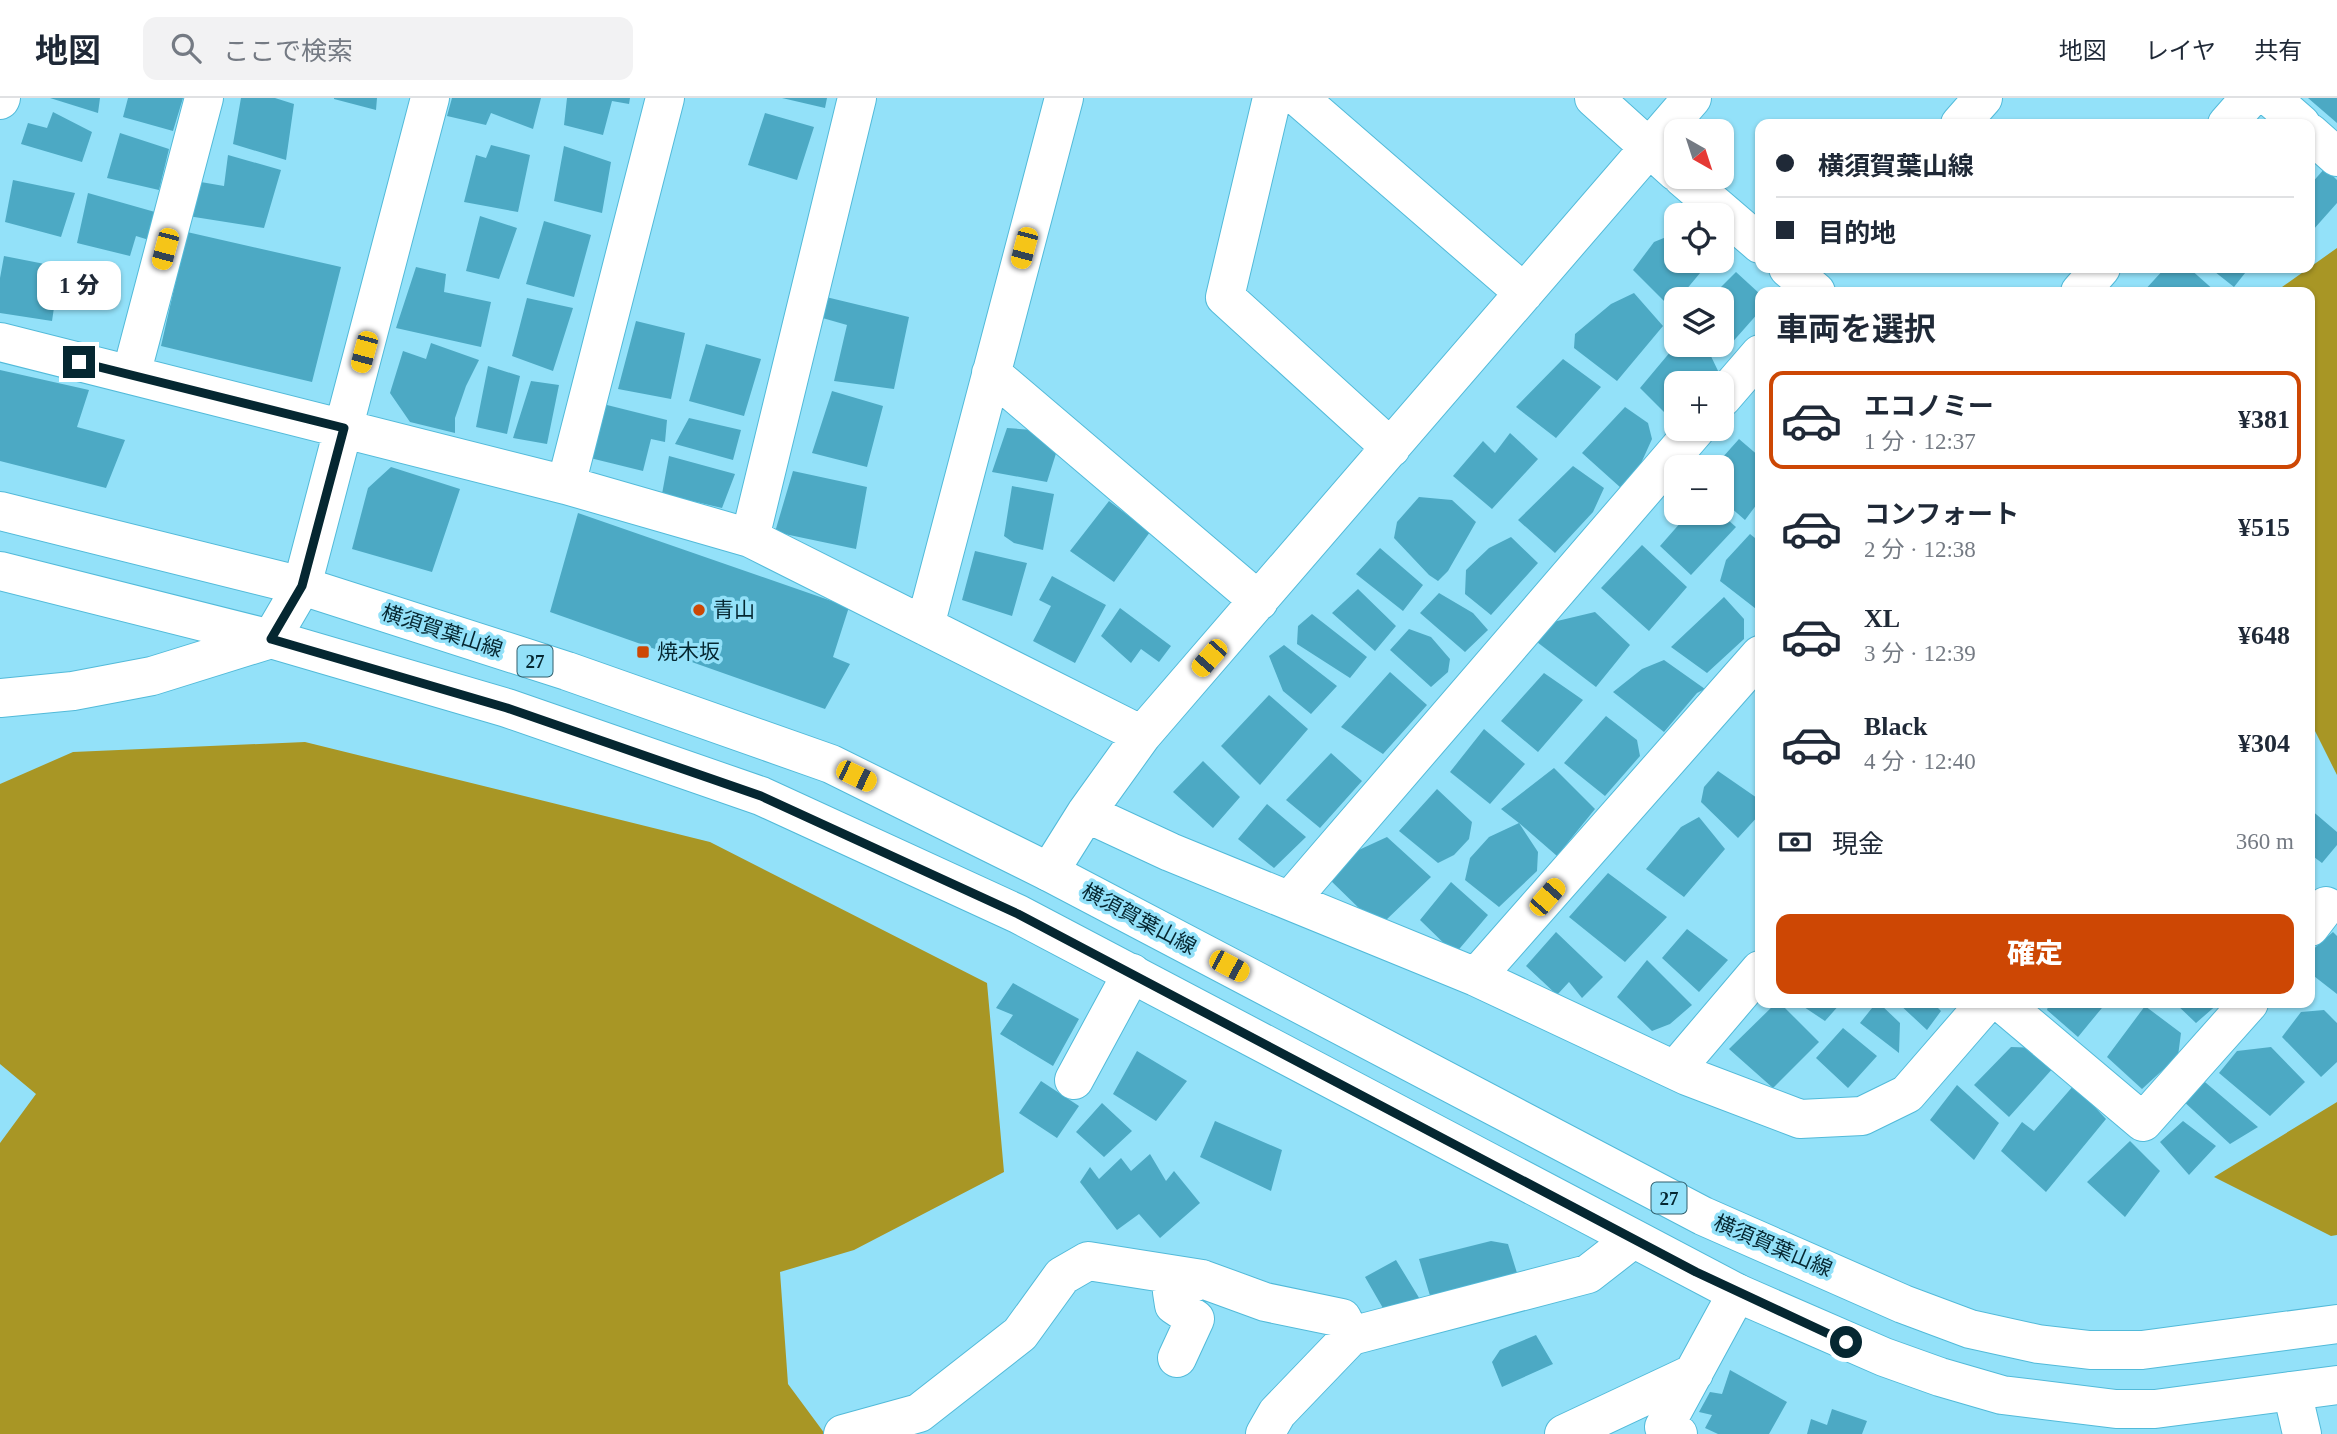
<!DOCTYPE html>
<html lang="ja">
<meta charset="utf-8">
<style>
:root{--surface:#fff;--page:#f2f2f3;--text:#1f2937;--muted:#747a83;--line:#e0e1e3;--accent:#cd4704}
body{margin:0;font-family:"Times New Roman","Noto Sans JP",serif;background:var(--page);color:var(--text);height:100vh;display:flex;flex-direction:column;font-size:26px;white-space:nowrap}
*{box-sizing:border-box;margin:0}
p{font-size:23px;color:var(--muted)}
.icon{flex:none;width:38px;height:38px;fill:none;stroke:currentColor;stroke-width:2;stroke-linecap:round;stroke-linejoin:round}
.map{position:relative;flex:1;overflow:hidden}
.panel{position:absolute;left:1755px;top:189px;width:560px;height:721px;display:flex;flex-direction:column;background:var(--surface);border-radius:14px;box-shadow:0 2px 5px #0004}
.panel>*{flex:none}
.hud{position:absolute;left:1755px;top:21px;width:560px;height:154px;border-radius:14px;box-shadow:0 2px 5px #0004;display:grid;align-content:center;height:154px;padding:0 21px;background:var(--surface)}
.needle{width:46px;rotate:141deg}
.buttons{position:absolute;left:1664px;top:21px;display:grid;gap:14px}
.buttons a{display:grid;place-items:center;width:70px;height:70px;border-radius:14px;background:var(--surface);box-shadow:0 2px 5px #0004;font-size:35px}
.end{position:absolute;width:32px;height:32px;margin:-16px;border:9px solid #052731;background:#fff;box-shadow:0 0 0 4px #fff}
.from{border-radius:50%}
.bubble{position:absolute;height:49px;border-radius:14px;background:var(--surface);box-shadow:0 2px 5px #0004;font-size:23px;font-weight:800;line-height:49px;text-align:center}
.car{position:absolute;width:21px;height:42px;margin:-21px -10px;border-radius:9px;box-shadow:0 0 5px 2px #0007;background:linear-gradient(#f5c518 24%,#345 0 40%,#f5c518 0 76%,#345 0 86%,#f5c518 0)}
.hud b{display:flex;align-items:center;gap:24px;height:66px;font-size:26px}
.hud b+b{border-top:2px solid var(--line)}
.hud i{width:18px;height:18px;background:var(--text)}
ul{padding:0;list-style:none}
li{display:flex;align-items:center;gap:21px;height:98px;margin:0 14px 10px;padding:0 7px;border:4px solid transparent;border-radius:14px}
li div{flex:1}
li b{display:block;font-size:26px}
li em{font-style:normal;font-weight:800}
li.current{border-color:var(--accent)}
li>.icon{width:63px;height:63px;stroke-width:1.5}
h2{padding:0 21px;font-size:32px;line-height:84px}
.pay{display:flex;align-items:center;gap:18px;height:77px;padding:0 21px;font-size:26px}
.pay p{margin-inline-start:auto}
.action{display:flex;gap:14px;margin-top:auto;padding:14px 21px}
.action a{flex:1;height:80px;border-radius:14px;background:var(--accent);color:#fff;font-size:28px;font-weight:800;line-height:80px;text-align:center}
header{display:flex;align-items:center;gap:42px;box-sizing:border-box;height:98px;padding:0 35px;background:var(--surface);border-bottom:2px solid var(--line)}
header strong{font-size:33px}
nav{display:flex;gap:38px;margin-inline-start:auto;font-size:24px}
.search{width:490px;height:63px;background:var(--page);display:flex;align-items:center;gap:18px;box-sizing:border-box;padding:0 24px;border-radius:14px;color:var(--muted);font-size:26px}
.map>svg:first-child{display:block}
.forest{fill:#a89625}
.building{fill:#4ca9c4}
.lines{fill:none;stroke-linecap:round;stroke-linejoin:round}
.minor-casing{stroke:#52bad9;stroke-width:40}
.primary-casing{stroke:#52bad9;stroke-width:40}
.minor{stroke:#fff;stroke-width:38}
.primary{stroke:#fff;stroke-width:38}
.route{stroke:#052731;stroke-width:9}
.poi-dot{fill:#cd4704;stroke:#93e1f9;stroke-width:2.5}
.labels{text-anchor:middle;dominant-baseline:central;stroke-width:7;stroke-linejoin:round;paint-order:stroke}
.shield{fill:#93e1f9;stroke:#305f6d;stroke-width:2}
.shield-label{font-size:19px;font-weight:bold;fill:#052731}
.poi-label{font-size:21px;fill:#052731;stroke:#93e1f9;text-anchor:start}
.street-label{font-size:21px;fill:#052731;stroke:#93e1f9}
</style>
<header>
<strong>地図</strong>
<div class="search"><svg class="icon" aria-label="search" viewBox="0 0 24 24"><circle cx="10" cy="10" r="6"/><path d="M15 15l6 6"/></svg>ここで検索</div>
<nav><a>地図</a><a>レイヤ</a><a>共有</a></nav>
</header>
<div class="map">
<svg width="2337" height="1336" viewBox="0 0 2337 1336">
<rect width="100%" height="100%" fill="#93e1f9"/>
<!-- forest -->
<path class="forest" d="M2337 150V677L2310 623V194H2275Z
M305 644 710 744 987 885 1004 1074 854 1152 780 1174 788 1286 825 1336H0V1045L36 996 0 966V686L73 654Z
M2337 1004V1137L2331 1138 2214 1079Z"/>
<!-- building -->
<path class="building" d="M50 0H100L98 15Z
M128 0H183L173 33 123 19Z
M241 0H275L294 6 286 62 233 46Z
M334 0H377L376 12 334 1Z
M452 0H541L533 31 491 15 486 27 447 18Z
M567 0H630L629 6 612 3 603 37 564 27Z
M782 0H827L825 10Z
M2308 0H2337V25Z
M53 14 92 34 82 64 21 46 28 25 47 30Z
M765 15 814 29 797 82 748 67Z
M120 35 169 51 159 92 107 80Z
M491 47 530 57 518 114 464 104 476 57 486 60Z
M564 48 611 64 602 115 554 103Z
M228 57 281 72 264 130 188 118 195 83 224 88Z
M2325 70 2337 82V105L2313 132 2310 131V87Z
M13 82 75 95 61 139 5 124Z
M88 95 155 114 149 142 136 138 130 158 77 145Z
M480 118 517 130 499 181 466 173Z
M544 123 591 137 574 199 526 186Z
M187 134 341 169 312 284 161 248Z
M1676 135V163H1710L1671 210 1633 172 1654 144Z
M4 158 60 169 52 223 0 215V180Z
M416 169 446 176 444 194 491 204 481 249 396 230Z
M2165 170H2189L2216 194H2143Z
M2210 170H2249L2234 189Z
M1736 174 1760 196V213L1729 248 1722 245V201H1709Z
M1634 195 1663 228 1617 283 1574 250 1575 236 1611 206Z
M826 199 909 219 894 291 834 283 847 227 819 219Z
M527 200 573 210 553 273 512 258Z
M636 223 685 235 671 301 618 291Z
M431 245 479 262 466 288 455 320V335L410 324 390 295 403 253 426 261Z
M706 246 761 261 744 318 689 303Z
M1676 247H1703L1708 252 1720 277 1711 285H1676V322L1674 324 1640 290Z
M1563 261 1601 289 1556 340 1516 309Z
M488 268 520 278 507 336 476 329Z
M0 272 89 292 77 329 125 342 106 390 0 363Z
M531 283 559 287 547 346 513 340Z
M832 293 883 308 867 369 812 355Z
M599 305 667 322 665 344 651 341 643 373 582 358Z
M1625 309 1648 325 1652 341 1638 372 1621 390 1582 355Z
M689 320 741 332 733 362 675 346Z
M1007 330 1045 333 1059 346 1047 384 992 374Z
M1510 335 1538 361 1492 411 1453 378 1483 343 1495 355Z
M1739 341 1760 359V402L1745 422 1722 402V369H1714Z
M669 358 735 376 722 410 662 396Z
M1573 368 1604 390 1593 414 1555 455 1518 422Z
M391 369 460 391 432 474 352 451 368 390Z
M793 373 867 389 856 451 775 434Z
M1012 388 1054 396 1043 452 1014 445 1004 438Z
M1419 399 1452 402 1476 424 1448 473 1438 483 1429 477 1394 440 1397 424Z
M1109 403 1150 434 1114 484 1070 453Z
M578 415 849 509 833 559 850 566 825 611 550 514Z
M1689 415H1720L1736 429 1691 477 1660 448Z
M1750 436 1760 444V514L1720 483 1726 462Z
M1511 439 1538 465 1491 517 1465 496 1466 472 1489 450Z
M1642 447 1687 489 1649 533 1601 490Z
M1380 450 1423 487 1403 513 1356 476Z
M975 453 1027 465 1012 518 962 502Z
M1052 478 1106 507 1075 565 1033 543 1051 508 1039 502Z
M1358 491 1396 528 1375 553 1332 515Z
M1439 495 1473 515 1488 532 1465 554 1420 515Z
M1724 499 1744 521V541L1707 575 1671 549Z
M1120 510 1171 548 1159 564 1141 551 1131 565 1101 538Z
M1595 514 1630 547 1596 589 1533 541 1553 524Z
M1312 516 1367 559 1350 580 1297 546 1298 528Z
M1409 531 1431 539 1450 561 1448 574 1431 589 1390 552Z
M1284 547 1337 588 1311 616 1283 593 1269 558Z
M1664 562 1705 591 1697 595 1664 634 1613 594 1642 571Z
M1390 574 1427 607 1383 656 1341 629Z
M1544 575 1583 602 1538 654 1501 623Z
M1269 597 1308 631 1260 687 1221 648Z
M1606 618 1637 642 1640 658 1605 698 1564 665Z
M1484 631 1525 666 1490 706 1450 674Z
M1331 655 1362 683 1320 730 1286 702Z
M1203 663 1240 699 1213 730 1173 694Z
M1554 670 1595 711 1557 758 1519 725 1538 754 1537 773 1499 809 1465 782 1470 760 1489 739 1519 725 1501 711Z
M1718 673 1760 702V716L1738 740 1701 704 1704 689Z
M1437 691 1472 724 1469 741 1454 757 1438 765 1399 733Z
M1267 706 1306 739 1274 770 1238 741Z
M2310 711 2337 734V747L2322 765 2310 756Z
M1699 719 1725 751 1684 799 1646 771 1681 729Z
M1387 739 1431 779 1385 823 1366 817 1327 779 1350 756Z
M1608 775 1667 819 1625 864 1569 819Z
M1451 784 1488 817 1455 856 1420 822Z
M1687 831 1728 862 1699 894 1662 860Z
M1556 834 1603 879 1582 900 1569 884 1557 897 1526 868Z
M2333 834 2337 838V896L2310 875V854Z
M1647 862 1692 907 1670 926 1652 933 1617 899Z
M1013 885 1079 921 1053 968 1000 936 1013 917 996 910Z
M1776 905H1780L1819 944 1773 990 1729 951Z
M1804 905H1841L1825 923 1804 909Z
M1876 905H1879L1900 925 1899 955 1860 925Z
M1898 905H1933L1941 913 1927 932Z
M2049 905H2106L2078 939 2047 912Z
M2175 905H2219L2196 925Z
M2145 908 2181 935 2178 958 2142 991 2107 959Z
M2324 912 2337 925V964L2321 979 2282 939 2301 914Z
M1843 930 1877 958 1848 990 1816 960Z
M2011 949 2039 950 2054 969 2009 1019 1974 987Z
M2271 949 2305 984 2270 1018 2219 975 2237 953Z
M1137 953 1187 983 1156 1023 1113 996Z
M2199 979 2258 1029 2230 1046 2181 1001Z
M1041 983 1079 1008 1057 1040 1019 1015Z
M1957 987 1999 1025 1974 1062 1930 1022Z
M2074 987 2106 1021 2046 1094 2001 1053 2022 1024 2034 1033Z
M1102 1005 1132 1033 1104 1059 1076 1034Z
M1215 1023 1282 1052 1271 1093 1200 1059Z
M2183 1023 2216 1048 2189 1077 2160 1044Z
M2130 1043 2160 1073 2125 1119 2087 1084Z
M1150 1056 1166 1083 1174 1073 1200 1105 1160 1140 1139 1116 1117 1132 1080 1084 1090 1069 1099 1081 1121 1060 1131 1073Z
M1491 1143 1508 1146 1517 1175 1431 1201 1419 1161Z
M1396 1162 1421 1203 1391 1224 1365 1179Z
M1536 1237 1553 1266 1502 1289 1492 1264 1500 1252Z
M1730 1272 1787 1304 1769 1336H1718L1705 1330 1712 1317 1699 1314 1710 1294 1722 1296Z
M1832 1311 1867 1323 1862 1336H1807L1811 1321 1827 1327Z"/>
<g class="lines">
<!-- minor casing -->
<g class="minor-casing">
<path id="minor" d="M1272 0 1225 199 1391 350
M1299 0 1524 195
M1594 0 1676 74
M2271 0 2301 26
M0 2 1 0
M1960 26 1983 0
M2227 26 2250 0
M2310 35 2337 59
M1682 79 1760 146
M1788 170 1816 194
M2080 194 2101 170
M0 244 566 387 750 440 1142 637
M991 275 1259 503
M131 277 204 0
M1722 300 1760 256
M566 387 665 0
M750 440 857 0
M925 528 1064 0
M0 600 73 593 152 578 271 541 302 488 430 0
M1086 715 1170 754 1476 879 1687 978 1800 1021 1862 1018 1907 996 1986 905
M1049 774 1086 715 1142 637 1692 0
M1291 801 1696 331
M2310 829 2326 808
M1476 879 1760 557
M2002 905 2143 1024 2249 905
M1675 972 1760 872
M1074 982 1132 875
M1177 1260 1195 1221 1174 1207 1172 1194 1202 1181
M2292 1293 2302 1336
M843 1336 919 1315 1020 1236 1062 1178 1088 1163 1202 1181 1265 1204 1342 1220 1351 1238 1588 1176 1633 1141
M1265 1336 1277 1315 1351 1238
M1564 1336 1694 1275
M1678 1336 1664 1329 1737 1195"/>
</g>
<!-- primary casing -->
<g class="primary-casing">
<path id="primary" d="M0 413 302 488 567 573 831 666 1049 774 1703 1118 1903 1206 1970 1231 2038 1246 2090 1252H2142L2337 1226
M0 473 271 541 507 610 761 698 1018 816 1737 1195 1884 1259 1940 1279 2002 1297 2116 1311H2155L2337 1287"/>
</g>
<!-- minor -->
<use href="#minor" class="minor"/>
<!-- primary -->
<use href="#primary" class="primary"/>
</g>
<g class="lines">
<!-- route -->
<path class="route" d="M79 264 344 330 302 488 271 541 507 610 761 698 1018 816 1696 1174 1846 1244"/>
</g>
<!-- markers -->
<g class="poi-dot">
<circle cx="699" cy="512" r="7"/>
<rect x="636" y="547" width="14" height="14" rx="3.5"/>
</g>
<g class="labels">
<!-- shield labels -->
<g class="shield">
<rect x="517.5" y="547.5" width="35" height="31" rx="5"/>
<rect x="1651.5" y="1084.5" width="35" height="31" rx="5"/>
</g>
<g class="shield-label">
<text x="535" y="563">27</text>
<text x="1669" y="1100">27</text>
</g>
<!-- poi labels -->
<g class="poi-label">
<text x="713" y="512">青山</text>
<text x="657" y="554">焼木坂</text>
</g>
<!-- street labels -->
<g class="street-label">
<text transform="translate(442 533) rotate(18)">横須賀葉山線</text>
<text transform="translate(1139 821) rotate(28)">横須賀葉山線</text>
<text transform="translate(1773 1148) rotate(23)">横須賀葉山線</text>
</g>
</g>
</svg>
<div class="buttons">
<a><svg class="needle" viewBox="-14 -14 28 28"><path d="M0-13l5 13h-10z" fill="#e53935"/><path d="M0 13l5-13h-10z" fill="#747a83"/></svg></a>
<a><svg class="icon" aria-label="locate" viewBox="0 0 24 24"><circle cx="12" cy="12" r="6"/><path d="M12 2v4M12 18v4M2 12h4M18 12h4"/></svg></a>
<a><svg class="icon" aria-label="layers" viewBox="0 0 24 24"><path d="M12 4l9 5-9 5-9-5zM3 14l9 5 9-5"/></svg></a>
<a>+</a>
<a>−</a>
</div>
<i class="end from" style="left:1846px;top:1244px"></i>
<i class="end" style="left:79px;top:264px"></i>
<div class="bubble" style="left:37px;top:163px;width:84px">1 分</div>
<i class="car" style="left:1024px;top:150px;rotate:195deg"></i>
<i class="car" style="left:165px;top:151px;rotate:195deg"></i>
<i class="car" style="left:364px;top:254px;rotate:195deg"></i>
<i class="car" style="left:1209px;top:560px;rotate:221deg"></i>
<i class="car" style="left:856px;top:678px;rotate:116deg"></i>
<i class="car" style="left:1547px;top:799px;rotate:41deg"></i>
<i class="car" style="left:1229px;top:868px;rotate:118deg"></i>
<div class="hud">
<b><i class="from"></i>横須賀葉山線</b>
<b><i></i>目的地</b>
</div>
<section class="panel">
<h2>車両を選択</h2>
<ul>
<li class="current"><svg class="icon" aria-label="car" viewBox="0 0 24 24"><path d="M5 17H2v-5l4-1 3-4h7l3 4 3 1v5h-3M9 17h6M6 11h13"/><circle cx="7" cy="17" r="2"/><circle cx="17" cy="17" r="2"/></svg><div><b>エコノミー</b><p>1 分 · 12:37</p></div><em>¥381</em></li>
<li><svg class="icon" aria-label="car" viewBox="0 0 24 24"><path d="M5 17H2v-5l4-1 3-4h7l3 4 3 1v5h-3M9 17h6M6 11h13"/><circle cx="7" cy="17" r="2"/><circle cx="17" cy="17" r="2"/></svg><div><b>コンフォート</b><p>2 分 · 12:38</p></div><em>¥515</em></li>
<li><svg class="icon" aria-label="car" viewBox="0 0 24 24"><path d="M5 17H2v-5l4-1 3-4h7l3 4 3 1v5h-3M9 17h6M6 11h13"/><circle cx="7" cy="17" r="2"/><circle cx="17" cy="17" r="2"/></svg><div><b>XL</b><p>3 分 · 12:39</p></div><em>¥648</em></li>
<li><svg class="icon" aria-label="car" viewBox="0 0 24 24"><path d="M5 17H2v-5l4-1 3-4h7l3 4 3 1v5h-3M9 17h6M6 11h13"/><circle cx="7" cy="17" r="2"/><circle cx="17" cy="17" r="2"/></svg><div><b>Black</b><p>4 分 · 12:40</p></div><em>¥304</em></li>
</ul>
<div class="pay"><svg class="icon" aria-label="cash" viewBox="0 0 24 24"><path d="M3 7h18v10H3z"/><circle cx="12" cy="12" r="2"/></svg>現金<p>360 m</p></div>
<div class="action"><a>確定</a></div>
</section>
</div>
